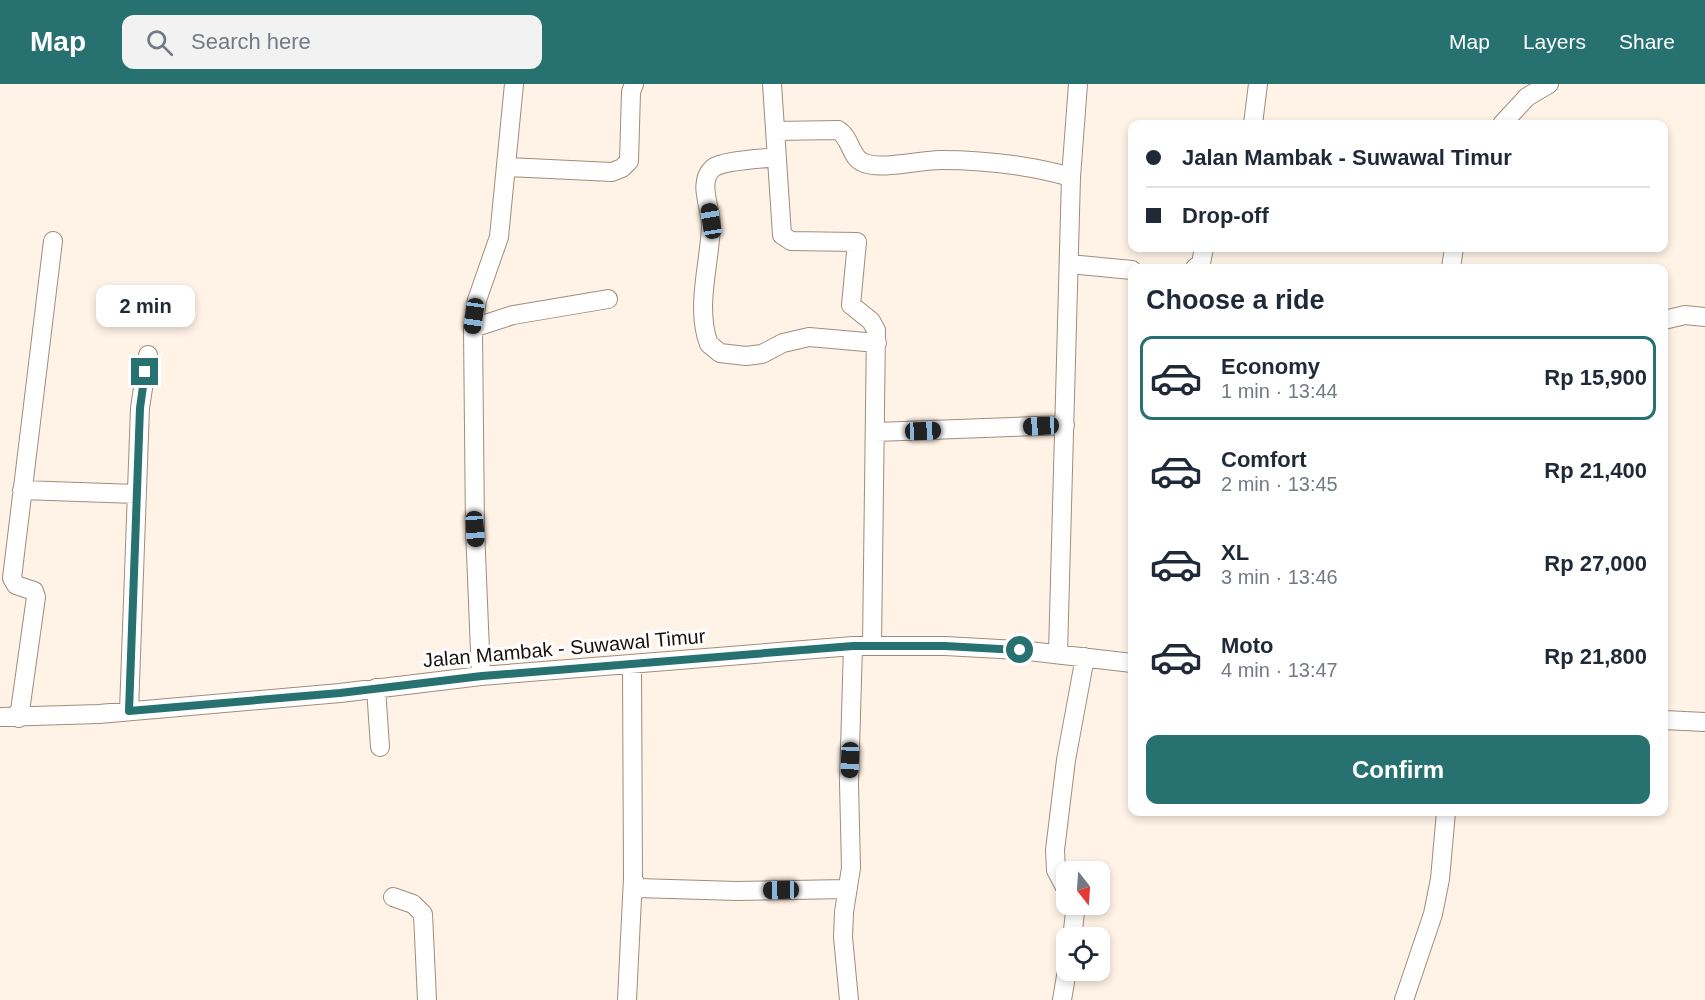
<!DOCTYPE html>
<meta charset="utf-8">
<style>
:root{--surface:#fff;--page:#f2f2f3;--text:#1f2937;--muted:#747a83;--line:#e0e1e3;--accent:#277271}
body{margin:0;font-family:Helvetica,sans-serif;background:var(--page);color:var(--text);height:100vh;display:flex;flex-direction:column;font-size:22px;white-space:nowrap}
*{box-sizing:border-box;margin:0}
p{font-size:20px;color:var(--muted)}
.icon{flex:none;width:33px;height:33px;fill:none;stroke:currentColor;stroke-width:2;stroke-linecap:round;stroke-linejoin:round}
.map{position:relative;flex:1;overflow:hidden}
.panel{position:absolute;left:1128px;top:180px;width:540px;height:552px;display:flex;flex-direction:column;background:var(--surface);border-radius:12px;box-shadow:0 3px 9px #0003}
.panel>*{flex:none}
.banner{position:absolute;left:1128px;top:36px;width:540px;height:132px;border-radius:12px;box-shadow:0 3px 9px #0003;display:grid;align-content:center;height:132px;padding:0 18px;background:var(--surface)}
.needle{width:39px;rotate:163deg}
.tools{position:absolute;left:1056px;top:777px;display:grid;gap:12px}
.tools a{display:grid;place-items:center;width:54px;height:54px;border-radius:12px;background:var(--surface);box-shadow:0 3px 9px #0003;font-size:30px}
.end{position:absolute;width:27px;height:27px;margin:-14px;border:8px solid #277271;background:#fff;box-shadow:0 0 0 3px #fff}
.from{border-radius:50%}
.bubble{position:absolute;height:42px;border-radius:12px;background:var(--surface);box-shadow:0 3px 9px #0003;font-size:20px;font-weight:700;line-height:42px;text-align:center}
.car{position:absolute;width:18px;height:36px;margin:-18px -9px;border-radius:8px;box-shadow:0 0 4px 2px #0007;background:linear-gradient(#222 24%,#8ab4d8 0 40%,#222 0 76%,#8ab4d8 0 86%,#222 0)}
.banner b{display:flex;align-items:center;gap:21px;height:57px;font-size:22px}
.banner b+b{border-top:2px solid var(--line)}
.banner i{width:15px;height:15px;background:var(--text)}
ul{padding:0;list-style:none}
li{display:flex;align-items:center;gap:18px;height:84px;margin:0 12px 9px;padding:0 6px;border:3px solid transparent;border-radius:12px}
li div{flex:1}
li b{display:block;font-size:22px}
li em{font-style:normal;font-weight:700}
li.on{border-color:var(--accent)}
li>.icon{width:54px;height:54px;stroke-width:1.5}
h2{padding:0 18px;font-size:27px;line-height:72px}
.button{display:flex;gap:12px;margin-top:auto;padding:12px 18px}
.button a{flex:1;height:69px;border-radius:12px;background:var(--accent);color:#fff;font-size:24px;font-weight:700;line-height:69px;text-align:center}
header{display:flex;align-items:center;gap:36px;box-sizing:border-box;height:84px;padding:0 30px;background:var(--accent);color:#fff}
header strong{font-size:28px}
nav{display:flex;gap:33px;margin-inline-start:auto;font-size:21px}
.search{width:420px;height:54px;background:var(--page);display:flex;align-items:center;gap:15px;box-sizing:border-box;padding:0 21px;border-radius:12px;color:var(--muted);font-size:22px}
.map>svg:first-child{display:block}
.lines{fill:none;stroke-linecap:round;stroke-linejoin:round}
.minor-casing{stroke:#9f8d7b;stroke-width:20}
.minor{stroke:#fff;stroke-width:18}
.route{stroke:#277271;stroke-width:8}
.labels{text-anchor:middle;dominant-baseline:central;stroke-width:6;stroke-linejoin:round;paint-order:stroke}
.street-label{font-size:20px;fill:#19120b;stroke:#fff}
</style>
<header>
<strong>Map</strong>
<div class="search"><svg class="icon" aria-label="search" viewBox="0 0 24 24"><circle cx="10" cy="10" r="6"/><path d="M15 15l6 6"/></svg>Search here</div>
<nav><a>Map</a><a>Layers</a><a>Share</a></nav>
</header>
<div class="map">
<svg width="1705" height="916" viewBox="0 0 1705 916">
<rect width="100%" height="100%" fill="#fff3e7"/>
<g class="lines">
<!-- minor casing -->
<g class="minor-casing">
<path id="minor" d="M772 0 782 151 791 157 857 158 851 221 871 237 876 246 872 562
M1253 40 1258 0
M1502 40 1527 13 1549 0
M775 47 838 46C851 54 850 72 862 78 879 87 920 76 940 76 985 76 1028 81 1071 93
M776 73C762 75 723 76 713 84 697 98 711 124 711 141 710 179 695 224 709 260L720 269 746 272 762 270 783 259 809 253 877 259
M507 83 612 88 622 84 629 77 631 8 634 0
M1069 180 1132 186
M1195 184 1201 179 1204 164
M1451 184 1454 164
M1664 236 1685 231 1705 233
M473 244 513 231 608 215
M876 348 1065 341
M22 406 136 410
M1058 569 1071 93 1078 0
M632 581 633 794 637 804 737 807 847 805
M481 592 475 445 473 244 477 216 499 153 514 0
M376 604 380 663
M129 627 140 324 148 271
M0 633 99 630 340 609 481 592 853 562H945L1020 566 1132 579
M19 634 36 513 34 507 16 501 12 494 53 157
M1664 636 1705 638
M1066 805 1056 786 1055 766 1066 676 1085 573
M393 813 413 820 423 830 427 916
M1072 854 1076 820
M627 916 633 794
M849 916 843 853 844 828 851 784 849 699 853 562
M1062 916 1067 886
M1404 916 1433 830 1440 795 1446 728"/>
</g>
<!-- minor -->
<use href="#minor" class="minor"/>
</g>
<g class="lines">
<!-- route -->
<path class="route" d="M145 288 140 324 129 627 340 609 482 592 853 562H945L1020 566"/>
</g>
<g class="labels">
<!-- street labels -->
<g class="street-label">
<text transform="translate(564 564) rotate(-5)">Jalan Mambak - Suwawal Timur</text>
</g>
</g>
</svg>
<div class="tools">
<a><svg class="needle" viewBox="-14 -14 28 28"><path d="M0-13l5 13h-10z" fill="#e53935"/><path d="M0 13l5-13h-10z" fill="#747a83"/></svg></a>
<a><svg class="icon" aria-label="locate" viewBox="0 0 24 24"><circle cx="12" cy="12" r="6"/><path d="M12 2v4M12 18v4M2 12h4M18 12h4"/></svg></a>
</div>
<i class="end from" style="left:1020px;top:566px"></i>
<i class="end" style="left:145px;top:288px"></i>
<div class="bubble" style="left:96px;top:201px;width:99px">2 min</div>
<i class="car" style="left:711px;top:137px;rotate:351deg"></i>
<i class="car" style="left:474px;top:232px;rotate:188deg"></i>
<i class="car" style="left:1041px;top:342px;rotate:267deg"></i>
<i class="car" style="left:923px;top:347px;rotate:88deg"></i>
<i class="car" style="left:475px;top:445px;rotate:176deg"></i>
<i class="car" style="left:850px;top:676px;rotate:182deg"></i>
<i class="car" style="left:781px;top:806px;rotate:269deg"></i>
<div class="banner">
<b><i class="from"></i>Jalan Mambak - Suwawal Timur</b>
<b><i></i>Drop-off</b>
</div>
<section class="panel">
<h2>Choose a ride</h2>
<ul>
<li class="on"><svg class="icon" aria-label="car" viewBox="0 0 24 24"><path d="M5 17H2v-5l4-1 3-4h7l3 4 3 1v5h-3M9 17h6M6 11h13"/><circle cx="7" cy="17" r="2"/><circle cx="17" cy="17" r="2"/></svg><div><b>Economy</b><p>1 min · 13:44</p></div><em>Rp 15,900</em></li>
<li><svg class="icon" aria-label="car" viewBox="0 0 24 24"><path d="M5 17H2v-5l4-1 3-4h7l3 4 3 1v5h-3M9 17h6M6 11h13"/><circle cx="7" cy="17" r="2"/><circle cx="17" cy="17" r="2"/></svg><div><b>Comfort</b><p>2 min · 13:45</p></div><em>Rp 21,400</em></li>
<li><svg class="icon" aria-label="car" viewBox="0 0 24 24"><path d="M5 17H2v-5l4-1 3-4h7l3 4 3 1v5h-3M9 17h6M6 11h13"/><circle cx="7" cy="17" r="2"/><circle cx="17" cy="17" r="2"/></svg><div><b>XL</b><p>3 min · 13:46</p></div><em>Rp 27,000</em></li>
<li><svg class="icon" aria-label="car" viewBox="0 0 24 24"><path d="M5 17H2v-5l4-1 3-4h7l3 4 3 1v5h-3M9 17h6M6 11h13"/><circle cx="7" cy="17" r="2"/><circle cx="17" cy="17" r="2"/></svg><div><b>Moto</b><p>4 min · 13:47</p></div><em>Rp 21,800</em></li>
</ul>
<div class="button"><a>Confirm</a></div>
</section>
</div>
